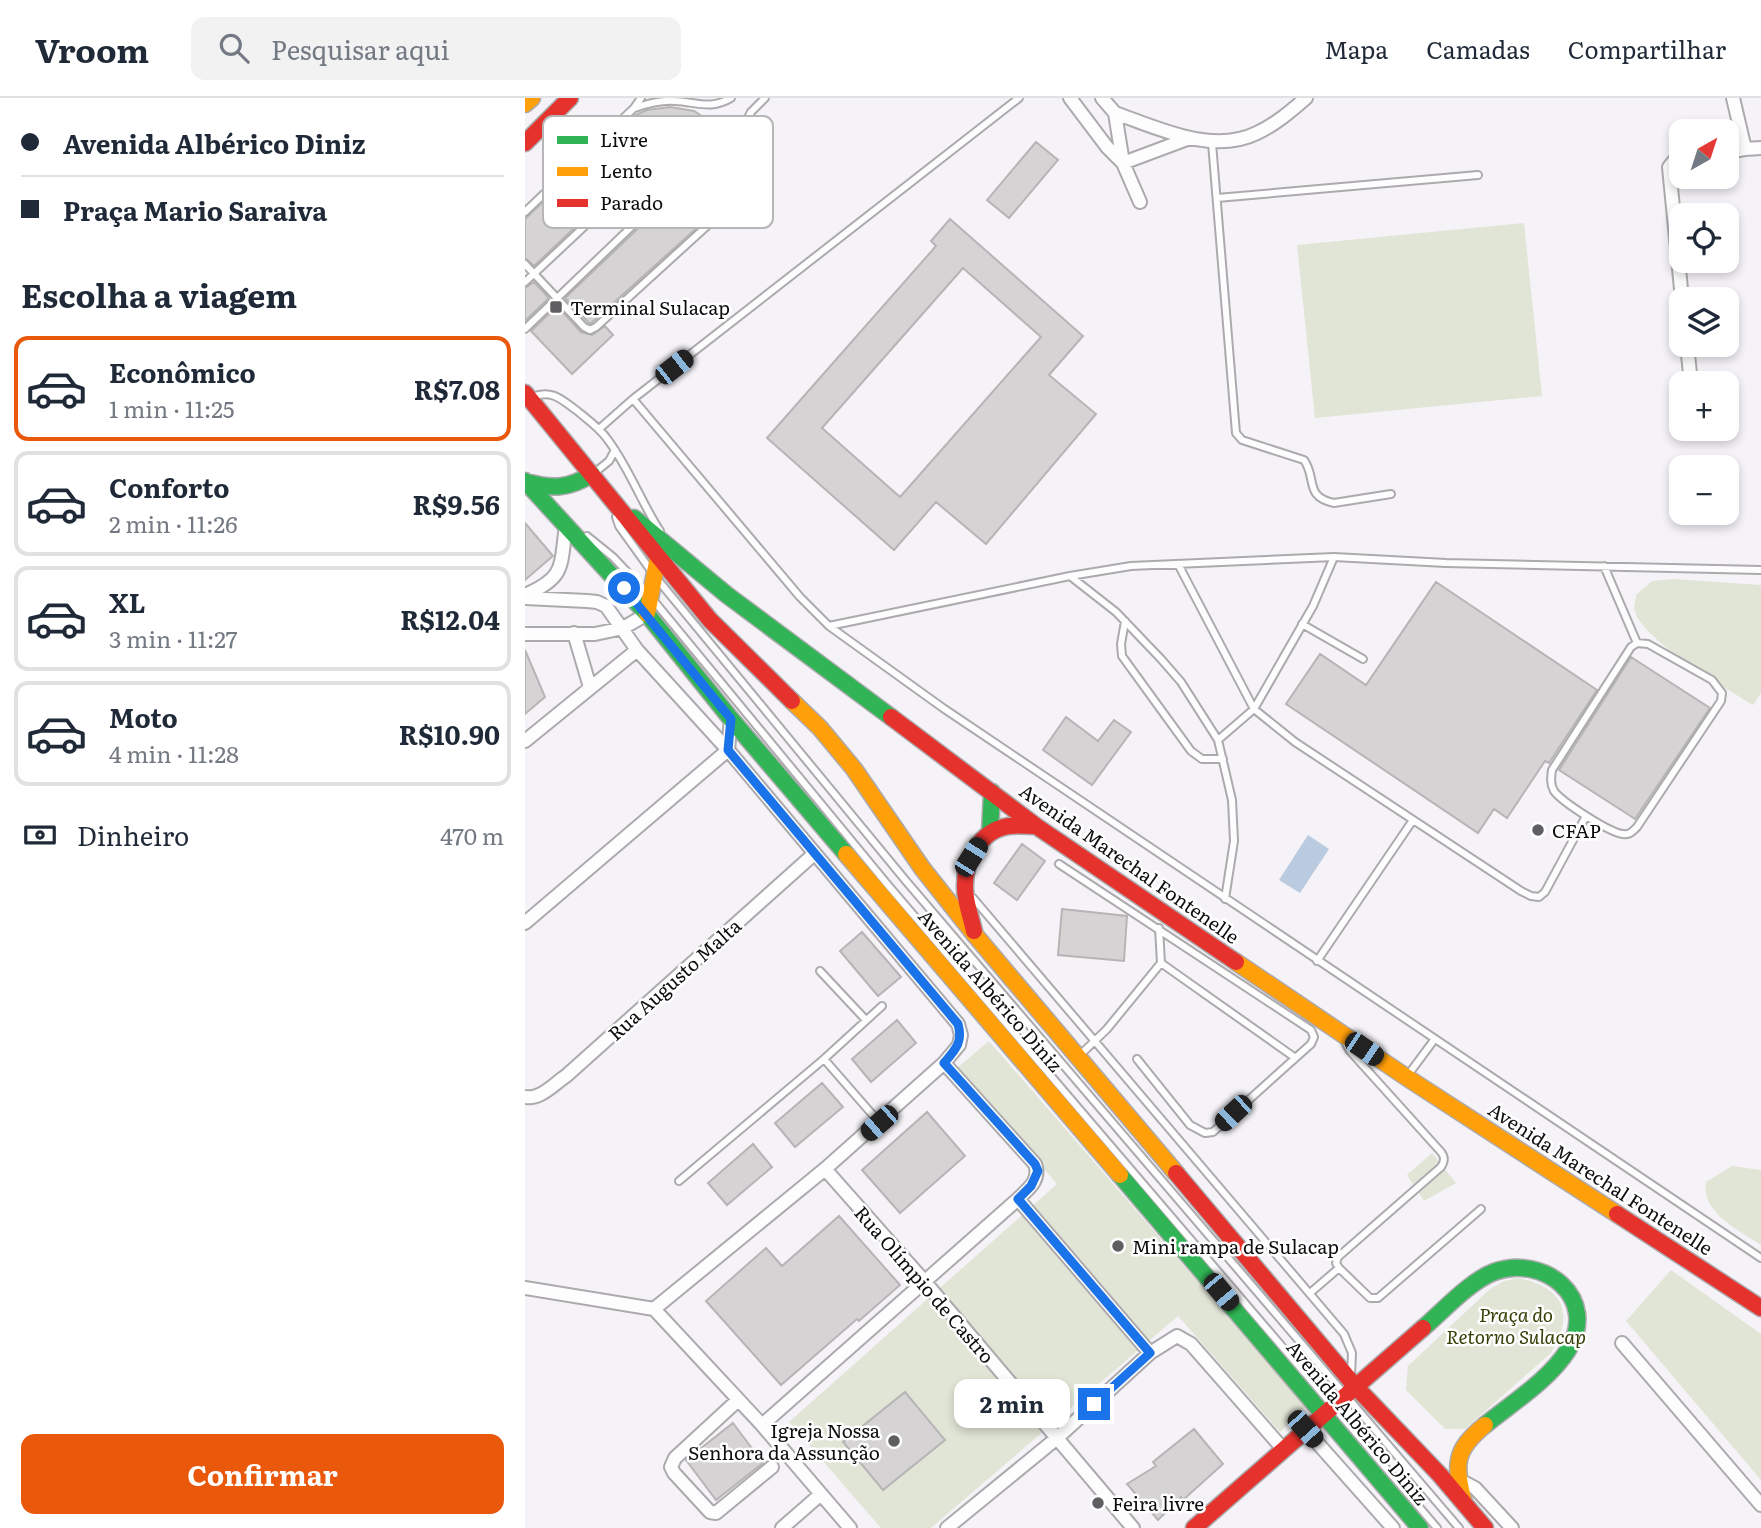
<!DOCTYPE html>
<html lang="pt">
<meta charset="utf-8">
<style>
:root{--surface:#fff;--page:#f2f2f3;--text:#1f2937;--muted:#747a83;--line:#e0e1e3;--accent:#ea580c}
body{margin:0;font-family:Literata,serif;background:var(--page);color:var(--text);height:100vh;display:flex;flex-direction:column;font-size:26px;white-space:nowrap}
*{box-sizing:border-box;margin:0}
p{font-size:23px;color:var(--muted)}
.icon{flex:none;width:38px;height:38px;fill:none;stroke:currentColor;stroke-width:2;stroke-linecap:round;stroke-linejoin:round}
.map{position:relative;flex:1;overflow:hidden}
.side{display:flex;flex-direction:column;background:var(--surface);width:525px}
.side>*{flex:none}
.hud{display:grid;align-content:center;height:154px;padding:0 21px;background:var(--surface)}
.needle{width:46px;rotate:39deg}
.fabs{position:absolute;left:1144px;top:21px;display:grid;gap:14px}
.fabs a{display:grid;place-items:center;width:70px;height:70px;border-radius:14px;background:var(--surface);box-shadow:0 4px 10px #0003;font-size:35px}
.end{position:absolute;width:32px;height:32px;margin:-16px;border:9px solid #1a73e8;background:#fff;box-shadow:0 0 0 4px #fff}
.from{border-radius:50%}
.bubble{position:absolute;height:49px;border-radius:14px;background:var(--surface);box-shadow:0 4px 10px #0003;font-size:23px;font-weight:700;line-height:49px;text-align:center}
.car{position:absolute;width:21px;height:42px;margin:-21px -10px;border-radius:9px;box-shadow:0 0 5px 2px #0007;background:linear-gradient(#222 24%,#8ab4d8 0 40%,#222 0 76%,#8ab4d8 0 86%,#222 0)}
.hud b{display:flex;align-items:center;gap:24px;height:66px;font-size:26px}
.hud b+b{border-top:2px solid var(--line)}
.hud i{width:18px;height:18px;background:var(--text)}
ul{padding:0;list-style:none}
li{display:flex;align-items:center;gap:21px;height:105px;margin:0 14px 10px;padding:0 7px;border:4px solid var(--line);border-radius:14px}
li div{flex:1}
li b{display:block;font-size:26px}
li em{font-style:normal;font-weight:700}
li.active{border-color:var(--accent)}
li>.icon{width:63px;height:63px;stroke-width:1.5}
h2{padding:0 21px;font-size:32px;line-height:84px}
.pay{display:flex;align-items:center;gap:18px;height:77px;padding:0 21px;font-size:26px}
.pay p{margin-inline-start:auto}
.button{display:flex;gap:14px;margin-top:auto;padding:14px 21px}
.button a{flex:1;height:80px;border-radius:14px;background:var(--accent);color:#fff;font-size:28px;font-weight:700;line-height:80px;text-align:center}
header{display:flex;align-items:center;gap:42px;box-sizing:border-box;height:98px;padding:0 35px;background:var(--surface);border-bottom:2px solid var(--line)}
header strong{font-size:33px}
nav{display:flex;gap:38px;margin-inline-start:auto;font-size:24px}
.search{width:490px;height:63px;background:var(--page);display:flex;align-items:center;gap:18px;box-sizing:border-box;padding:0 24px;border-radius:14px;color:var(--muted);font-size:26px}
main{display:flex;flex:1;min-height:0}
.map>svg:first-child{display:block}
.green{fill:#e1e5d6}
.water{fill:#bacbdf}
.building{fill:#d5d3d4;stroke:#b6b4b4;stroke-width:2;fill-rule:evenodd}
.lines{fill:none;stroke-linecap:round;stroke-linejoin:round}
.lane-casing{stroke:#acaaad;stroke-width:10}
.street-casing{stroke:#acaaad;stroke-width:16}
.fast-casing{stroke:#acaaad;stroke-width:19}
.slow-casing{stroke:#acaaad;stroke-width:19}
.jam-casing{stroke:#acaaad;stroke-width:19}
.lane{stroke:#fefdfe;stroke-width:6}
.street{stroke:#fefdfe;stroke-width:12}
.fast{stroke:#30b455;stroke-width:16}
.slow{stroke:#ff9f0a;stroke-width:16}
.jam{stroke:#e5322d;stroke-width:16}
.route{stroke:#1a73e8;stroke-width:9}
.poi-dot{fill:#5f5e60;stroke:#fff;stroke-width:2.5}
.labels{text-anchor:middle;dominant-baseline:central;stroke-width:5;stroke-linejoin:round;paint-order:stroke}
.poi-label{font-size:19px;fill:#0e0d0f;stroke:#fff;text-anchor:start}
.street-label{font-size:19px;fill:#0e0d0f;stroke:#fff}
.park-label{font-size:19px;font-style:italic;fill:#354007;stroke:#fff}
.key{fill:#fff;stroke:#b7b6b7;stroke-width:2}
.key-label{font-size:19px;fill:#0e0d0f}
</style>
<header>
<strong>Vroom</strong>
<div class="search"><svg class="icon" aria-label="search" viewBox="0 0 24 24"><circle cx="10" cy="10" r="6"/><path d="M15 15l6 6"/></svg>Pesquisar aqui</div>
<nav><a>Mapa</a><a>Camadas</a><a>Compartilhar</a></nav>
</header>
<main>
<section class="side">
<div class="hud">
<b><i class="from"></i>Avenida Albérico Diniz</b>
<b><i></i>Praça Mario Saraiva</b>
</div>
<h2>Escolha a viagem</h2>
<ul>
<li class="active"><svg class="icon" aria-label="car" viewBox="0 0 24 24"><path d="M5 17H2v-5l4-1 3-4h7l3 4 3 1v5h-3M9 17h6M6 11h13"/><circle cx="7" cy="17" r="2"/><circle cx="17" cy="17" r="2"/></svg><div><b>Econômico</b><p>1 min · 11:25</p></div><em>R$7.08</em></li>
<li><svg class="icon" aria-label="car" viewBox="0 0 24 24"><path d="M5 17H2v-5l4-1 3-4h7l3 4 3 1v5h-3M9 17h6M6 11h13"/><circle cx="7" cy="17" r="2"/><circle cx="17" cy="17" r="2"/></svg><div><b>Conforto</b><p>2 min · 11:26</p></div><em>R$9.56</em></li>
<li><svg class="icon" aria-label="car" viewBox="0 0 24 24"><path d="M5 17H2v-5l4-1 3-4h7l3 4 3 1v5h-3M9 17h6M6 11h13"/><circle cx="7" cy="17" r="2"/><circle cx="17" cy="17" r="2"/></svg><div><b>XL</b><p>3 min · 11:27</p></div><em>R$12.04</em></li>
<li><svg class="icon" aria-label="car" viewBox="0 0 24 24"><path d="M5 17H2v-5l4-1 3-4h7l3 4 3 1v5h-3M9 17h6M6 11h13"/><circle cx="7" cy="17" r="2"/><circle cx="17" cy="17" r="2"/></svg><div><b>Moto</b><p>4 min · 11:28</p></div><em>R$10.90</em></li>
</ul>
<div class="pay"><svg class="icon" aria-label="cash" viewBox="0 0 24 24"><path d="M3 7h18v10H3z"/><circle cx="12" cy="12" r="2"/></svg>Dinheiro<p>470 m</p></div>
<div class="button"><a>Confirmar</a></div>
</section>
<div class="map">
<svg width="1236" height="1430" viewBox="0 0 1236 1430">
<rect width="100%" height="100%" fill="#f5f3f7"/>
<!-- green -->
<path class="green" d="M999 125 1017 298 790 320 772 147Z
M1149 481 1236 487V595L1228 607C1201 590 1117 542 1110 513 1108 509 1111 501 1111 497L1127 483Z
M464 943 781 1308 755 1334 653 1218 406 1430H356L264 1324 532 1086 432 970Z
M907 1055 931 1085 899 1103 882 1077Z
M1207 1068 1236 1072V1147C1215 1133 1175 1114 1181 1084Z
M1146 1172 1236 1236V1382L1101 1223Z
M994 1180C1039 1190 1050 1215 1026 1255L940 1331H920L881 1292 883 1268 965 1191 979 1183Z"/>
<!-- water -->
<path class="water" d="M783 737 804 751 775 795 754 782Z"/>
<!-- building -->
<path class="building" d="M145 9 169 13 183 22 195 34 206 60 200 100 194 110 65 226 40 200 162 84 166 72 163 61 155 52 149 49 132 52 9 168 0 160V121L108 18 122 12Z
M511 44 533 62 484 120 462 102Z
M425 121 558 238 524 277 571 316 461 446 411 404 369 452 242 340 411 148 406 143ZM438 170 516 239 375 399 297 330Z
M9 184 24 200 0 223V190Z
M32 208 56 234 67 237 80 228 88 237 47 276 6 233Z
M0 425 28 458 0 482Z
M911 484 1072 592 1024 665 1020 663 982 720 969 711 953 735 761 606 795 556 841 587Z
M0 552 20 599 0 616Z
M1106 559 1185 610 1110 721 1034 672Z
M541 619 573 643 589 622 606 634 567 687 518 652Z
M497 746 520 763 492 802 469 785Z
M537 811 602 818 599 863 533 857Z
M337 834 376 879 353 898 315 853Z
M372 922 391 945 346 984 327 961Z
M297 985 318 1009 270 1049 250 1025Z
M402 1014 440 1058 375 1115 337 1072Z
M228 1046 247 1069 202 1107 183 1085Z
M314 1118 375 1187 334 1223 332 1221 256 1287 181 1203 241 1150 257 1168Z
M380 1294 420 1342 358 1392 318 1344Z
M208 1325 238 1365 191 1402 161 1362Z
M669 1331 698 1366 658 1402 656 1399 633 1422 602 1386 631 1368 628 1364Z"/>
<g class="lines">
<!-- lane casing -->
<g class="lane-casing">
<path id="lane" d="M110 10C124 5 136 2 150 3 172 4 186 12 206 0
M687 45 711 335 717 342 779 362C792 380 779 399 809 405L866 396
M692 100 953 77
M0 114 109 10 116 0
M0 166 59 229 65 232 71 229 205 107 215 35 226 14 240 0
M0 184 125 67 141 57 153 62 158 74 153 84 0 231
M7 299C26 291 36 301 51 312 62 321 75 330 83 342 104 370 116 404 135 433
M108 301 275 499 304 528
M74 331 108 301 494 0
M68 376 84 363 90 352
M91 419 94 428 127 474
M62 438 88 459 122 495
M653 466 729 611 770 644 996 793 1006 798 1014 799 1020 794 1061 718
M1079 468 1112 545
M1236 472 921 465 809 459 606 468 545 478 304 528 418 610 1236 1160
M545 478 591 514 636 561 656 584 693 642 707 702 709 743 700 801
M133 482 381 783 934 1430
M129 503 362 786 912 1430
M600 523 596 546 597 558 666 653 677 661H698
M777 526 838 561
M1112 545 1123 546 1187 582 1197 595 1196 603 1112 729C1108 733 1105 737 1098 736 1085 735 1037 704 1029 693 1025 686 1026 679 1027 672L1106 549Z
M693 642 729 611 788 508 809 459
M534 766 786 932 789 939 786 946 688 1034 680 1035 665 1027 612 961
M448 800 819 1236 827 1255 826 1277
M792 863 888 722
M636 865 769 959
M295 873 340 921
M819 942 825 953 916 1054C920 1059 920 1063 916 1069L813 1159 811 1165 814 1170 845 1200H853L956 1111
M554 958 582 931 636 865 634 830
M299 961 353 1023
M883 977 909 942
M154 1083 299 961 357 908
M785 1195 814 1170"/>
</g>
<!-- street casing -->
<g class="street-casing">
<path id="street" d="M545 0 582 49 598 65
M577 0 590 15 598 65 615 104
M1208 0 1220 51 1236 50
M590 15C633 30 687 57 732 35 751 26 766 13 781 0
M1202 54 1220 51
M1157 60 1149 63 1144 69 1157 201
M598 65 665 40
M1162 247 1166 285
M0 497C41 479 35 469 41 428
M0 500 62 503 72 504 81 508 112 552 203 652 433 926 436 937 434 947 419 965 300 1071 129 1211
M49 535 65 589
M0 536H70L98 530 122 516
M0 643 112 552
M0 825 203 652 206 621
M0 999C15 1002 29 986 41 978L289 756
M300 1071 400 1184 608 1430
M493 1101 625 1255
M0 1190 129 1211
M129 1211 237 1327 325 1430
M1097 1245 1236 1407
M213 1302 150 1360 146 1369 149 1375 185 1414 191 1415 247 1369
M237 1327 493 1101C503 1091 516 1082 510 1066L419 965
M780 1331 868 1430
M931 1380 950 1390 987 1430
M257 1430 296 1396
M422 1430 532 1340 625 1255 652 1238 666 1246 758 1351"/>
</g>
<!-- fast casing -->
<g class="fast-casing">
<path id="fast" d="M0 383 122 516 206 621 321 756
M1 384C27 391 44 391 67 376
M109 420 202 497 366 619
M465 735 467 694
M595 1077 895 1430
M898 1230C918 1213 945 1183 969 1174 1019 1156 1075 1200 1043 1252 1024 1282 987 1305 960 1327"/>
</g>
<!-- slow casing -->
<g class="slow-casing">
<path id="slow" d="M0 6 7 0
M122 516 133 459
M267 603 295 630 329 671 397 770 450 837 651 1075
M321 756 595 1077
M711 864 881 979 1092 1116
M939 1405C930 1367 928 1353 960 1327"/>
</g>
<!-- jam casing -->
<g class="jam-casing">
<path id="jam" d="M0 45 45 0
M0 295 185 522 267 603
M366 619 511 728 711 864
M449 833C446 819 440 804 440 790 439 763 455 732 484 728 492 727 502 728 511 728
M651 1075 830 1288 915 1377 960 1430
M1092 1116 1236 1210
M669 1430 898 1230"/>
</g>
<!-- lane -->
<use href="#lane" class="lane"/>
<!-- street -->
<use href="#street" class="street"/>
<!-- fast -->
<use href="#fast" class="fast"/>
<!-- slow -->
<use href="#slow" class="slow"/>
<!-- jam -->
<use href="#jam" class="jam"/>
</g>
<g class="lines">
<!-- route -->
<path class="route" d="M99 490 206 621 203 652 433 926C438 944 431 951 419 965L510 1066 513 1073 506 1088 493 1101 625 1255 569 1306"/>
</g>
<!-- markers -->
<g class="poi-dot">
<rect x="24" y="202" width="14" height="14" rx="3.5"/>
<circle cx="1013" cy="732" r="7"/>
<circle cx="593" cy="1148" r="7"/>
<circle cx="369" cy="1343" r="7"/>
<circle cx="573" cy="1405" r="7"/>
</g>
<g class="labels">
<!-- poi labels -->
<g class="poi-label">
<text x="45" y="209">Terminal Sulacap</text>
<text x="1027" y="732">CFAP</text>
<text x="607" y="1148">Mini rampa de Sulacap</text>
<text x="355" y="1332" text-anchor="end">Igreja Nossa<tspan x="355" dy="22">Senhora da Assunção</tspan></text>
<text x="587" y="1405">Feira livre</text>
</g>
<!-- street labels -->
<g class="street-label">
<text transform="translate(605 765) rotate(35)">Avenida Marechal Fontenelle</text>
<text transform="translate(149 881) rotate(-42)">Rua Augusto Malta</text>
<text transform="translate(466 892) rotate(49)">Avenida Albérico Diniz</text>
<text transform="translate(1076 1080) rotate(33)">Avenida Marechal Fontenelle</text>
<text transform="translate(400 1186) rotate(49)">Rua Olímpio de Castro</text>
<text transform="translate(833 1324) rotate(50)">Avenida Albérico Diniz</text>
</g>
<!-- park labels -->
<g class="park-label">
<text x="991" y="1216">Praça do<tspan x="991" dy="22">Retorno Sulacap</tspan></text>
</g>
</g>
<!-- legend -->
<rect x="18" y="18" width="230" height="112" rx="10" class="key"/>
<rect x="32" y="38" width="31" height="8" fill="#30b455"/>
<rect x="32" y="69" width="31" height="9" fill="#ff9f0a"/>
<rect x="32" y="101" width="31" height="8" fill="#e5322d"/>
<g class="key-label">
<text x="75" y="49">Livre</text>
<text x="75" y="80">Lento</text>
<text x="75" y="112">Parado</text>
</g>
</svg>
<div class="fabs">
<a><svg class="needle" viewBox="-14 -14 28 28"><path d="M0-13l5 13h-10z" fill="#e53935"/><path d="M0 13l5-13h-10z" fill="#747a83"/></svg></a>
<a><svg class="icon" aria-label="locate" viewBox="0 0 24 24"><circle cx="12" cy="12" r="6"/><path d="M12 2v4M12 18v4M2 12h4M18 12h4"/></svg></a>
<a><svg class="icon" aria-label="layers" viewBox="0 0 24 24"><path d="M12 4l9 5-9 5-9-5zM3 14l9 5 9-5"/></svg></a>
<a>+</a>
<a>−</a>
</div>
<i class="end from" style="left:99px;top:490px"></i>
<i class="end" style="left:569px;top:1306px"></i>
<div class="bubble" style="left:429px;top:1281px;width:116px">2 min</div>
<i class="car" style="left:149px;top:269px;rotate:52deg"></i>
<i class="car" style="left:446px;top:759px;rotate:32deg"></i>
<i class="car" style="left:839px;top:951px;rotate:124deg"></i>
<i class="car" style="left:708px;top:1015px;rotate:227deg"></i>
<i class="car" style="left:354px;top:1025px;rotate:229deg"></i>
<i class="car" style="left:696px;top:1194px;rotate:140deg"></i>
<i class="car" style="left:780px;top:1331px;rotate:138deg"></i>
</div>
</main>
